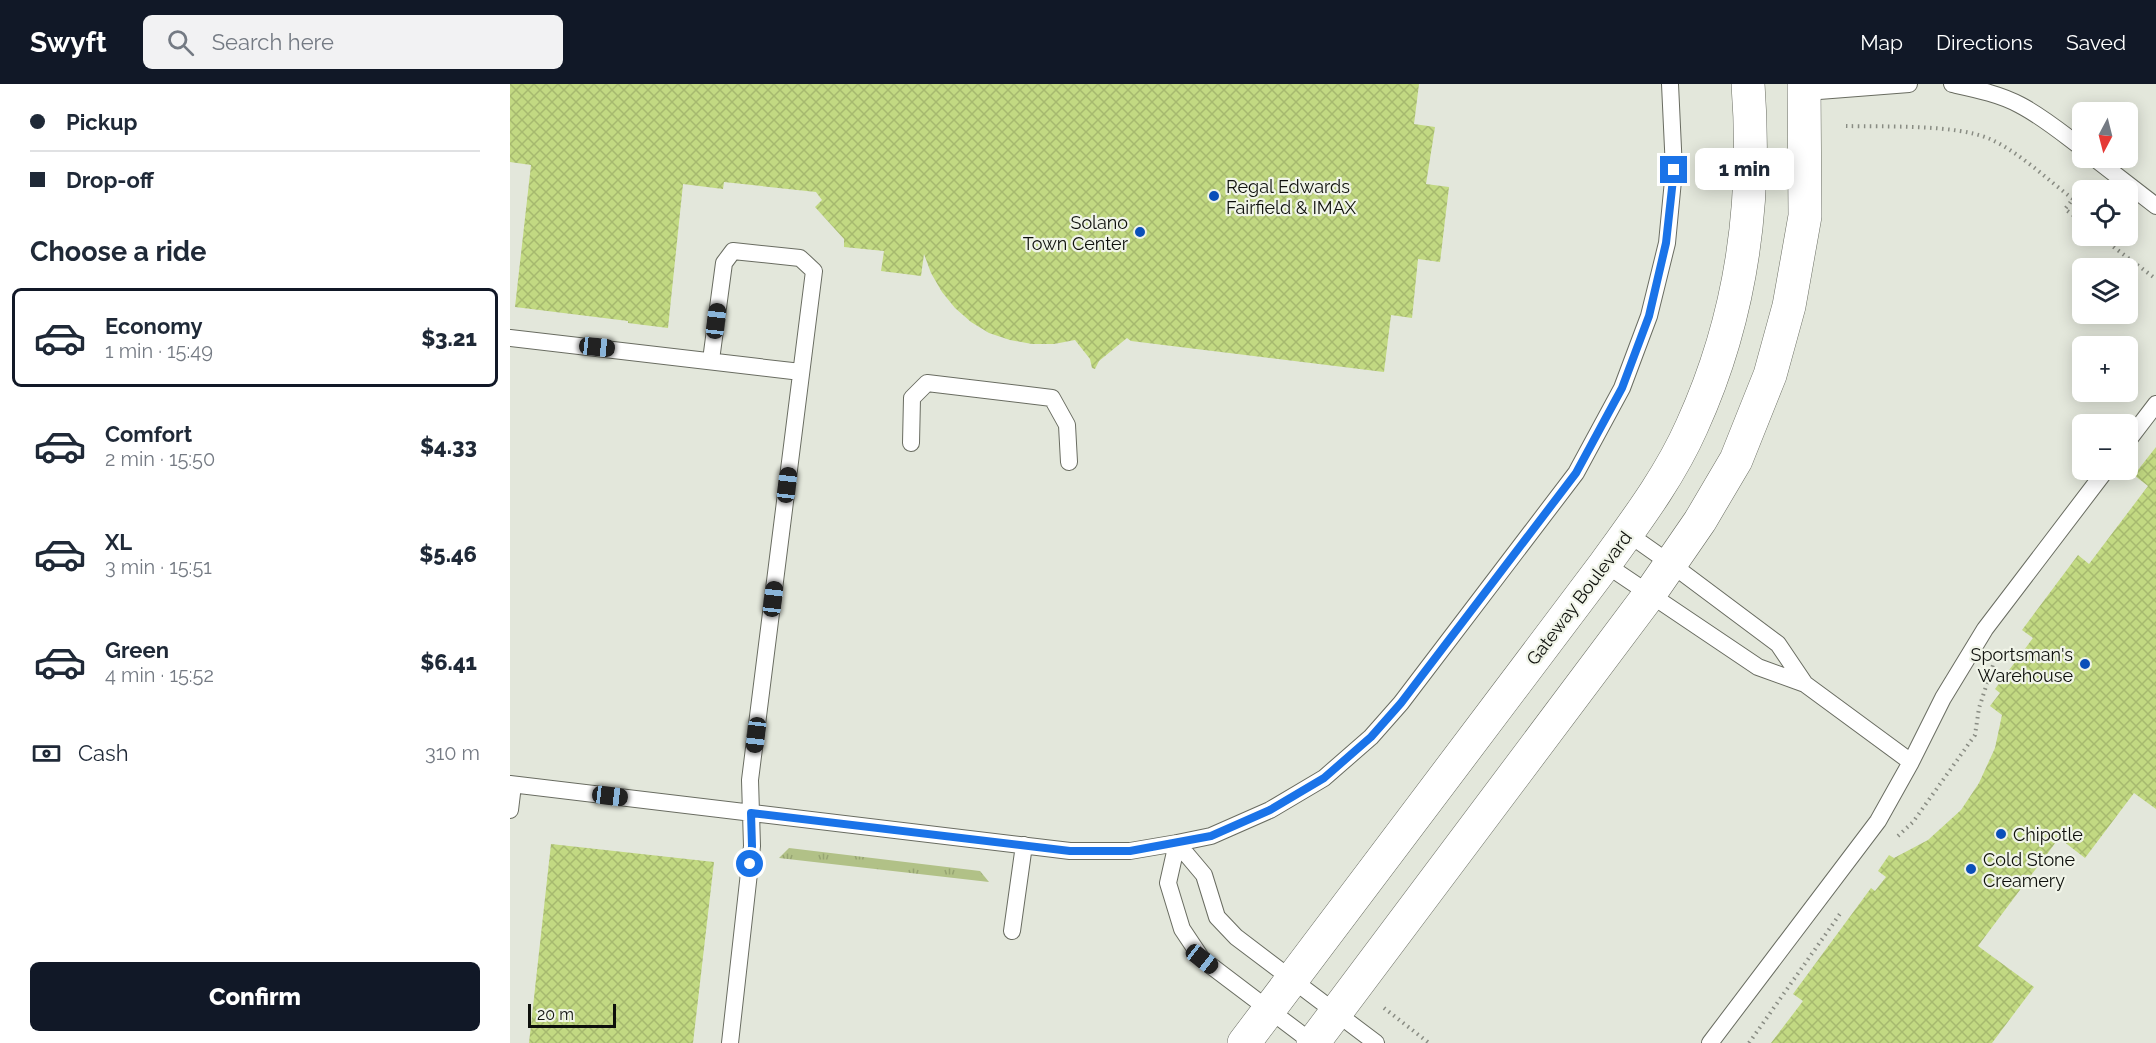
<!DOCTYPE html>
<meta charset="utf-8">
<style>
:root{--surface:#fff;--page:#f2f2f3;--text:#1f2937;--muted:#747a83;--line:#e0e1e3;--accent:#111827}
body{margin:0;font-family:Raleway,sans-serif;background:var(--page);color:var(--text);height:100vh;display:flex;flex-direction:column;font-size:22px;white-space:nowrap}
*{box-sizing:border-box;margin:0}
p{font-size:20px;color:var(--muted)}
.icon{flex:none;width:33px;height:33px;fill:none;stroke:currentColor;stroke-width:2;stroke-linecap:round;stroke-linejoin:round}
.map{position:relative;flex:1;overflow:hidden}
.details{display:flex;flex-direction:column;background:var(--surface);width:510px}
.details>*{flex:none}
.top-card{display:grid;align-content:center;height:132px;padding:0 30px;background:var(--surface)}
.needle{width:39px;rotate:187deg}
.tools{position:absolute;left:1562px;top:18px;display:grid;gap:12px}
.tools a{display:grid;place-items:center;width:66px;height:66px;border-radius:9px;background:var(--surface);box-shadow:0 3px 15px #0003;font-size:30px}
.scale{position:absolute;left:18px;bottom:15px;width:88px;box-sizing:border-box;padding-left:6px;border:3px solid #0e100c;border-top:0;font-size:16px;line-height:21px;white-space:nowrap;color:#0e100c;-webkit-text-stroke:4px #f0f4e8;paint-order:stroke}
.end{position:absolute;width:27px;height:27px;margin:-14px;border:8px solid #1a73e8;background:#fff;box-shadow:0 0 0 3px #fff}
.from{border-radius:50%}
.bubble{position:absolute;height:42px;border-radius:9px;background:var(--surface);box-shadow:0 3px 15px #0003;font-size:20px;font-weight:800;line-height:42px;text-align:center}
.car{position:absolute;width:18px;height:36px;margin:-18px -9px;border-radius:8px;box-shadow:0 0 4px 2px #0007;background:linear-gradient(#222 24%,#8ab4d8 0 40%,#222 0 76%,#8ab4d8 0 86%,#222 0)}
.top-card b{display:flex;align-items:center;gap:21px;height:57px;font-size:22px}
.top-card b+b{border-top:2px solid var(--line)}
.top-card i{width:15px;height:15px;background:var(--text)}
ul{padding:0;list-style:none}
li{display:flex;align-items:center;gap:18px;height:99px;margin:0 12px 9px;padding:0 18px;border:3px solid transparent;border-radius:9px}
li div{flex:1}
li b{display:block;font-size:22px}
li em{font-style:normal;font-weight:800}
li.on{border-color:var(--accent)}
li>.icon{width:54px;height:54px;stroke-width:1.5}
h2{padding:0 30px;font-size:27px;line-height:72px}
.pay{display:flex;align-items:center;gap:15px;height:66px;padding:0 30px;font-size:22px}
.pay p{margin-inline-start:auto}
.primary-button{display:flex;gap:12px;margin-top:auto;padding:12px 30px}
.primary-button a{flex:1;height:69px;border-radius:9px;background:var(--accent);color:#fff;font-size:24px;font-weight:800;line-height:69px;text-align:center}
header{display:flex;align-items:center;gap:36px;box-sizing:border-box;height:84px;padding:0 30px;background:var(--accent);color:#fff}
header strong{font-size:28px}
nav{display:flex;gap:33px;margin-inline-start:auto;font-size:21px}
.search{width:420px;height:54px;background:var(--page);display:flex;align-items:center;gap:15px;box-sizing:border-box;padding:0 21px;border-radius:9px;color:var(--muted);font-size:22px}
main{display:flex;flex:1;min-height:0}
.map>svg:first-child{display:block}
.grass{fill:url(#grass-tufts)}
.building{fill:url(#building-cross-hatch)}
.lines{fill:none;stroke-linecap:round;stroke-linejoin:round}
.service-casing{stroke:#696c61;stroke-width:18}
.tertiary-casing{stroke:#696c61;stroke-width:34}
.path{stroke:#898c83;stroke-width:4;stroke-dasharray:1.5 4.5;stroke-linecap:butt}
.service{stroke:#fff;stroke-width:16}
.tertiary{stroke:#fff;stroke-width:33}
.route{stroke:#1a73e8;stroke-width:8}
.poi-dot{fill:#0b4fb9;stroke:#f0f4e8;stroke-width:2}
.labels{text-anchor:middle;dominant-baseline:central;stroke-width:4.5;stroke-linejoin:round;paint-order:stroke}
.poi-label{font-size:18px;fill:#0e100c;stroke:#f0f4e8;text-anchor:start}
.street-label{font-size:18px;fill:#0e100c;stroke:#f0f4e8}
</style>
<header>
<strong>Swyft</strong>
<div class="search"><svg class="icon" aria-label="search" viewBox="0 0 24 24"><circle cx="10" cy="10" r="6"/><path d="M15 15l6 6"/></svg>Search here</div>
<nav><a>Map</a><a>Directions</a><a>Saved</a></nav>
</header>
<main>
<section class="details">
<div class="top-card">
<b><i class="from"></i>Pickup</b>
<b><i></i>Drop-off</b>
</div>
<h2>Choose a ride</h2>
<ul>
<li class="on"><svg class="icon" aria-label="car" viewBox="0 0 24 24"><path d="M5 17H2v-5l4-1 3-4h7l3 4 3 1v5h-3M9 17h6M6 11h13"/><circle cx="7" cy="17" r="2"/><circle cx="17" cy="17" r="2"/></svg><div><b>Economy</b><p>1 min · 15:49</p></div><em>$3.21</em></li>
<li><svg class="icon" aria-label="car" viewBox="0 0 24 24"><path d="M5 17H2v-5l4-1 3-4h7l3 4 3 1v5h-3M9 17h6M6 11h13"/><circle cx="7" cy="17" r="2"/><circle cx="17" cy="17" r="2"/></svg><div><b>Comfort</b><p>2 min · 15:50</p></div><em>$4.33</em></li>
<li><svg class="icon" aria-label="car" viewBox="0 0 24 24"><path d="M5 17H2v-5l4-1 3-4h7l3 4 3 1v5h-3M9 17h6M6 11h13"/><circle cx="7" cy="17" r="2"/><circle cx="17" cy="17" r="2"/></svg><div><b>XL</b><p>3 min · 15:51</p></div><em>$5.46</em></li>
<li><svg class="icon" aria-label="car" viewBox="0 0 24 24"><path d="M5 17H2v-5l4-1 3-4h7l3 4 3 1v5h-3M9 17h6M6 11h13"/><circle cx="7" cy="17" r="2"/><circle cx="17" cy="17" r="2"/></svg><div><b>Green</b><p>4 min · 15:52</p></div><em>$6.41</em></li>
</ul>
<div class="pay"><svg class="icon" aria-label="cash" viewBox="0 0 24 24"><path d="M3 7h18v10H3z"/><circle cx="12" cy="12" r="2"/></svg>Cash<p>310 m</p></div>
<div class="primary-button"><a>Confirm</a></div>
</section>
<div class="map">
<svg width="1646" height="959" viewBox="0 0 1646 959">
<defs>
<pattern id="grass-tufts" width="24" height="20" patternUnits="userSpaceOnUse" patternTransform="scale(1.5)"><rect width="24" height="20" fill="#b1c187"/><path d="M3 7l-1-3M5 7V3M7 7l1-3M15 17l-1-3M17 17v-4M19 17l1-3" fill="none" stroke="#97a573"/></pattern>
<pattern id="building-cross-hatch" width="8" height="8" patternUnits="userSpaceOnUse" patternTransform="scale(1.5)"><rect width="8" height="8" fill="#c2d982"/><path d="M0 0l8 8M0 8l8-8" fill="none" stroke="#a6b96f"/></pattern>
</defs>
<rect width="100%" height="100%" fill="#e3e7db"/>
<!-- grass -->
<path class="grass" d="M279 764 470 787 479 798 269 774Z"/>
<!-- building -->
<path class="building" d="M0 0H909L904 40 925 43 916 100 939 103 930 178 908 175 902 234 881 231 874 288 621 257 617 254 589 277 585 285 582 284 580 275 565 256 544 260H522L500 256 479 249 461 238 445 224 432 208 421 189 414 170 411 192 371 187 374 167 334 163V155L305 123 312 116 306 108 214 98 213 105 173 100 158 244 118 239V237L5 223 21 81 0 78Z
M1646 363V725L1624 709 1575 774 1549 754 1468 862 1524 903 1482 959H1261L1293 917 1283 910 1361 804 1365 807 1376 793 1368 787 1379 771 1384 774 1418 756 1451 726 1469 699 1485 664 1492 631 1480 622 1490 609 1485 605 1523 554 1512 546 1568 471 1579 480 1638 402 1624 391Z
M41 760 204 778 183 959H19Z"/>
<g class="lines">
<!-- service casing -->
<g class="service-casing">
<path id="service" d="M1442 0C1465 5 1490 10 1510 21 1533 33 1552 49 1572 64
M1296 8 1399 0
M1584 74 1646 122
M0 254 291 288
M201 276 214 179 223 167 290 174 304 187 240 696 242 762 220 959
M1617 358 1646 320
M401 359 402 314 417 299 542 314 557 341 559 378
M1117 449 1161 480 1268 560 1295 600
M1095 480 1248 583 1295 600 1401 678
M0 700 560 767H620L667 759 701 752 760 726 814 694 861 653 891 619 1066 389 1112 304 1139 232 1157 159 1164 86 1160 0
M0 726 3 701
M667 759 694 791 707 833 726 853 866 959
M667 759 658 799 672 845 692 875 803 959
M502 847 514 761
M1200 959 1368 737 1401 678 1433 614 1475 545 1596 386"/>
</g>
<!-- tertiary casing -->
<g class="tertiary-casing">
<path id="tertiary" d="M734 959 1095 480C1126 437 1160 392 1182 342 1232 232 1247 119 1238 0
M803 959 1139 511 1190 437 1226 376 1260 291 1279 222 1295 132 1294 0"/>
</g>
<!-- path -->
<path class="path" d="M1336 42C1375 43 1446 40 1480 55 1509 68 1538 96 1563 115L1555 125 1572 138
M1589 152 1646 195
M1388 752 1403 738 1465 651 1469 624 1484 578
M874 924 919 959
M1239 959 1332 827"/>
<!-- service -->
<use href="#service" class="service"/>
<!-- tertiary -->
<use href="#tertiary" class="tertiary"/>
</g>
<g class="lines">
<!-- route -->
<path class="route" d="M240 780 242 762 241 729 560 767H620L701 752 760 726 814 694 861 653 891 619 1066 389 1112 304 1139 232 1156 159 1164 86"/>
</g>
<!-- markers -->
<g class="poi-dot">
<circle cx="704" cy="112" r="6"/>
<circle cx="630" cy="148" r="6"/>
<circle cx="1575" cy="580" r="6"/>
<circle cx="1491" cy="750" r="6"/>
<circle cx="1461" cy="785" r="6"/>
</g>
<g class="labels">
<!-- poi labels -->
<g class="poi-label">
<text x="716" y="102">Regal Edwards<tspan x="716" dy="21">Fairfield &amp; IMAX</tspan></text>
<text x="618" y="138" text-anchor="end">Solano<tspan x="618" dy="21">Town Center</tspan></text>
<text x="1563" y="570" text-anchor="end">Sportsman's<tspan x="1563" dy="21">Warehouse</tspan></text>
<text x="1503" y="750">Chipotle</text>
<text x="1473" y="775">Cold Stone<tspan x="1473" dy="21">Creamery</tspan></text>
</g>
<!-- street labels -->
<g class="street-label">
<text transform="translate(1069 514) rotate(-53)">Gateway Boulevard</text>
</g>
</g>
</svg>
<div class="tools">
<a><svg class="needle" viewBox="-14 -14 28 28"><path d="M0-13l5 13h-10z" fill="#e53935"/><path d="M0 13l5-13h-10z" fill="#747a83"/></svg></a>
<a><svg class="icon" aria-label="locate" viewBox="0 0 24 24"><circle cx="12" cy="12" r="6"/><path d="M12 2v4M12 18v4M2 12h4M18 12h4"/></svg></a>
<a><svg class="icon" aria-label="layers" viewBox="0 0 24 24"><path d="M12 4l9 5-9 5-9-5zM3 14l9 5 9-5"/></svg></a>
<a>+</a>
<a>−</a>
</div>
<div class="scale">20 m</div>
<i class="end from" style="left:240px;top:780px"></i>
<i class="end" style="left:1164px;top:86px"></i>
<div class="bubble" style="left:1185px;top:64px;width:99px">1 min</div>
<i class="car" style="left:206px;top:237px;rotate:7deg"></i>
<i class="car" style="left:87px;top:263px;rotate:96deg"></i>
<i class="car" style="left:277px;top:401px;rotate:7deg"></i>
<i class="car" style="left:263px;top:515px;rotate:7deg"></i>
<i class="car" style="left:246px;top:651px;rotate:187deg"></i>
<i class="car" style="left:100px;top:712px;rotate:97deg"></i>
<i class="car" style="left:692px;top:875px;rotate:128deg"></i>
</div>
</main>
